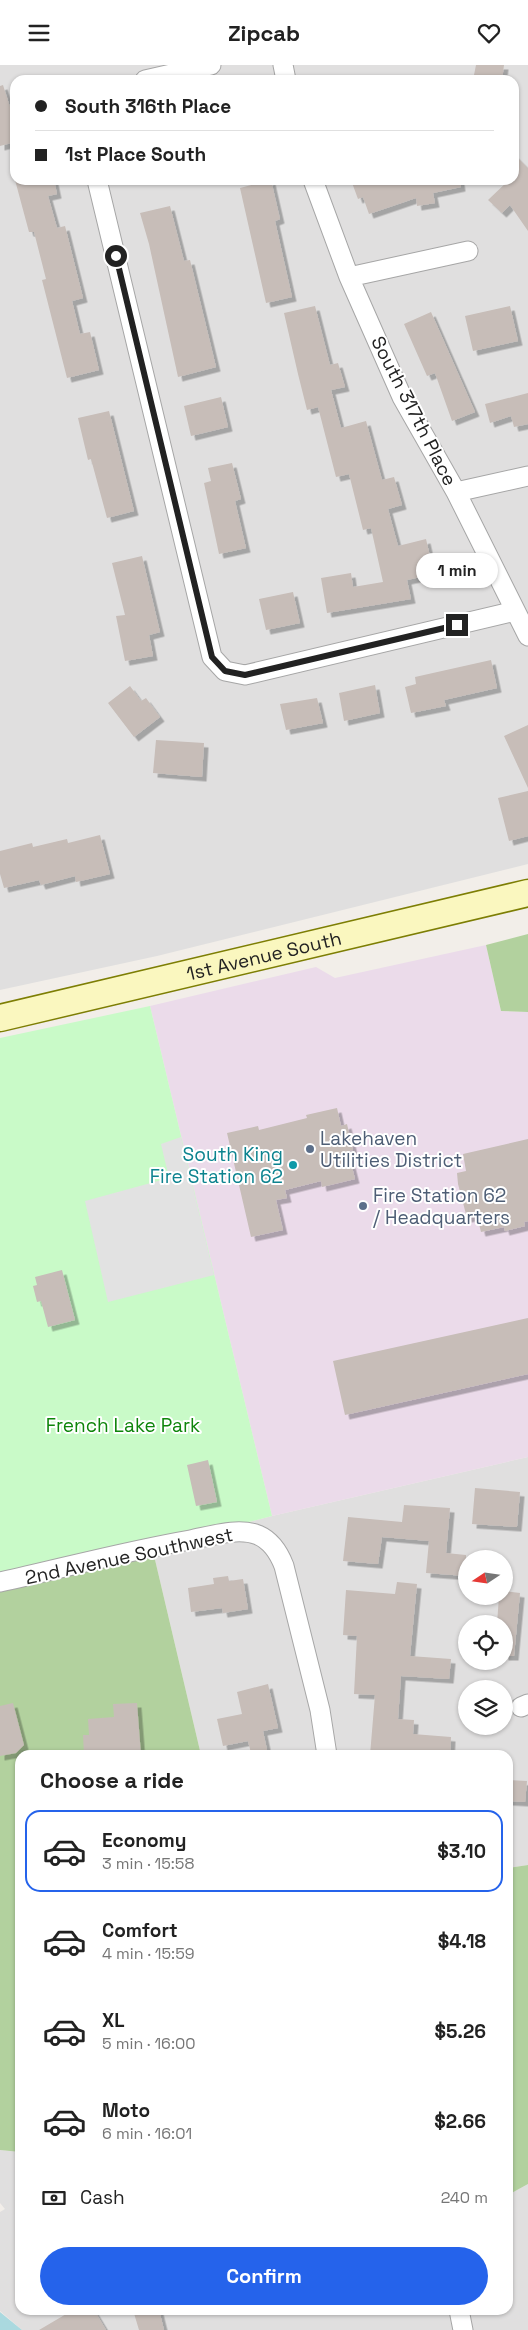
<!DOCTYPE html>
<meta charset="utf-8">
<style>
:root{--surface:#fff;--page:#f6f6f6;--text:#222;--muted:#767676;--line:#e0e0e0;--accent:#2563eb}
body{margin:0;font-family:"Space Grotesk",sans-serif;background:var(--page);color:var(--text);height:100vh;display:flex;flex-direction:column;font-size:19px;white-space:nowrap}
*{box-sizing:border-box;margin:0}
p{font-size:16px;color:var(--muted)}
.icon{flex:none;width:28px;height:28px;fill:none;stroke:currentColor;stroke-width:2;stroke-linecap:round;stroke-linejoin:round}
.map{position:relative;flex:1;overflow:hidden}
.sheet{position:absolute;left:15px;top:1685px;width:498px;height:565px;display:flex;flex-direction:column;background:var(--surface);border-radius:15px;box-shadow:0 1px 4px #0004}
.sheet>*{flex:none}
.guide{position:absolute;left:10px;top:10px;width:509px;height:110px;border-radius:15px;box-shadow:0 1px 4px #0004;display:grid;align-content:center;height:110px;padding:0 25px;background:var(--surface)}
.needle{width:32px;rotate:257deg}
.fabs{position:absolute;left:458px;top:1485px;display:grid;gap:10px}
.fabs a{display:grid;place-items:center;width:55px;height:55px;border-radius:50%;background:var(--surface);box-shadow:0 1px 4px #0004;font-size:25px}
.end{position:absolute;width:22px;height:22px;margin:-11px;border:6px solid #222;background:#fff;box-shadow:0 0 0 2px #fff}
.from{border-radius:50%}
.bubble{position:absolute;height:35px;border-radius:18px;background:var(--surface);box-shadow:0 1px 4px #0004;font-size:16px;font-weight:800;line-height:35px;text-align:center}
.guide b{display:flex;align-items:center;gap:18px;height:48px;font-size:19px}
.guide b+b{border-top:1px solid var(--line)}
.guide i{width:12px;height:12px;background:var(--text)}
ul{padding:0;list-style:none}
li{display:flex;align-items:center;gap:15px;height:82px;margin:0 10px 8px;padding:0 15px;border:2px solid transparent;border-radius:15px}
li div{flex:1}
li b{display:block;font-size:19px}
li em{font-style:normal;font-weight:800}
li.active{border-color:var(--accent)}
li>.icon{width:45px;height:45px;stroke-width:1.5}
h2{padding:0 25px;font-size:22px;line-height:60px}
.pay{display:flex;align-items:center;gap:12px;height:55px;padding:0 25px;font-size:19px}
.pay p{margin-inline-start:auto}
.primary-button{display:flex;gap:10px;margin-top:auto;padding:10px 25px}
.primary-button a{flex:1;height:58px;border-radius:30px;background:var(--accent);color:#fff;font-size:20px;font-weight:800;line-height:58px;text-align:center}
header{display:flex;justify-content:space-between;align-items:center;height:65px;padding:0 25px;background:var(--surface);font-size:22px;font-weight:800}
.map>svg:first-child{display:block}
.residential{fill:#e0dfdf;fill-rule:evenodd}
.industrial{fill:#ebdbea}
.forest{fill:#b2d19e}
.park{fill:#c9fac8}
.parking{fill:#e2e2e2}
.water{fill:#aad9df}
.building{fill:#c7bdb8;filter:url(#shadow)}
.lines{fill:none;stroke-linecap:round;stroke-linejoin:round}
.minor-casing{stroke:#a6a6a6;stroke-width:21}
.secondary-casing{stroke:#7d7e04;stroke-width:29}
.minor{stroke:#fff;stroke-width:19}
.secondary{stroke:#faf7bf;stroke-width:26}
.route{stroke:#222;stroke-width:6}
.service-dot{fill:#5c6f8a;stroke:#fff;stroke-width:2}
.culture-dot{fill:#0f9aa8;stroke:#fff;stroke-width:2}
.labels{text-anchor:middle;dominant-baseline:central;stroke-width:4;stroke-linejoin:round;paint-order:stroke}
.street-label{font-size:19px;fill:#222;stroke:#fff}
.service-label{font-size:19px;fill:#4e5e75;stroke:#fff;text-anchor:start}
.culture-label{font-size:19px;fill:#0d838f;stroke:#fff;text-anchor:end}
.park-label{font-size:19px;fill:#0e850b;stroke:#fff}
</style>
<header><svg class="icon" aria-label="menu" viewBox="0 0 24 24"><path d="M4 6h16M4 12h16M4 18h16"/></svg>Zipcab<svg class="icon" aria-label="heart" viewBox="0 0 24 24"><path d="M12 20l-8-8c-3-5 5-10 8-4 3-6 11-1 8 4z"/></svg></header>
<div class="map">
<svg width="528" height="2265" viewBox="0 0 528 2265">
<defs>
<filter id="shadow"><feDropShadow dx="4.5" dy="4.5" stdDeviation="0" flood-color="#0004"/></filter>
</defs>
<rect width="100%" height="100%" fill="#f2eee9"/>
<!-- residential -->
<path class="residential" d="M0 0H528V799L157 891 0 925ZM15 15H514V115H15Z
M528 1392V1800L508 1803V1690H201L152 1482 272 1451ZM466 1494H504V1531H466ZM466 1559H504V1596H466ZM466 1624H504V1661H466Z
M0 2085 20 2087V2245H508V2130L528 2119V2265H22L0 2246V2147L5 2144 0 2138Z"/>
<!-- industrial -->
<path class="industrial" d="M486 880 501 946 528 947V1392L272 1451 150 941 316 902 335 913Z"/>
<!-- forest -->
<path class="forest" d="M528 869V947L501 946 486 880Z
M152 1482 201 1690H20V2087L0 2085V1517Z
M528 1800V2119L508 2130V1803Z"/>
<!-- park -->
<path class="park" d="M150 941 272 1451 152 1482 0 1517V973Z"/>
<!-- parking -->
<path class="parking" d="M181 1072 214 1210 108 1237 85 1136 169 1113 161 1079Z"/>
<!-- water -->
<path class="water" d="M0 2247 22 2265H0Z"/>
<!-- building -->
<path class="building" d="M476 0H504L502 15H473Z
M3 20 15 58V77L0 81V21Z
M514 89 528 103V166L510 140 502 148 488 135 509 115H514Z
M15 115H54L57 129 48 131 57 163 65 161 83 233 72 236 80 269 90 267 99 305 67 313 42 215 46 214 34 167H29Z
M271 115 280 154 275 156 292 232 266 238 240 123Z
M351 115H460L461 122 433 128 435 138 417 141 416 133 369 149 363 132 358 134Z
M170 141 184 196 190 195 216 302 178 312 149 179 140 148Z
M315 241 330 300 338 298 345 322 331 325 341 363 366 356 382 415 394 412 402 440 388 444 398 481 426 474 434 509 407 515 411 534 327 548 321 513 351 508 353 522 383 517 371 463 363 465 349 409 336 412 318 342 307 345 298 309 284 248Z
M510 241 518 276 473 286 465 251Z
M431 247 475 347 452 356 435 308 427 311 404 259Z
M528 328V359L514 362 511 351 490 358 485 339Z
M221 332 228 362 191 371 184 341Z
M109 346 134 446 107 453 91 394 88 395 78 353Z
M232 398 241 434 235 436 246 483 219 489 204 418 211 416 208 403Z
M142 491 160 567 149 570 153 591 125 596 116 551 125 550 112 498Z
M293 527 300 558 266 565 259 534Z
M491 595 497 623 444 635 446 641 411 648 405 622 416 619 415 612Z
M375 620 380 648 344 656 339 628Z
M130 621 141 636 146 633 160 652 134 672 108 638Z
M317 633 323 658 286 665 280 639Z
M528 660V723L504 671Z
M156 675 204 678 202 712 153 708Z
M528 726V771L509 776 498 733Z
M100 770 110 809 76 817 75 811 41 820 39 815 4 823 0 809V786L32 778 33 782 67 774 68 778Z
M337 1043 341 1061 347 1059 353 1085 348 1086 355 1114 322 1122 321 1116 285 1125 287 1133 276 1135 283 1165 251 1172 227 1068 258 1061 259 1065 307 1053 306 1050Z
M528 1074V1156L524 1157 525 1161 505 1166 504 1162 481 1167 477 1151 467 1153 458 1119 457 1108 466 1106 463 1089Z
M62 1205 75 1255 48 1262 41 1236 37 1237 33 1221 37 1220 35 1212Z
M528 1253V1309L345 1350 333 1296Z
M208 1395 217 1437 196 1441 187 1400Z
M475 1423 520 1427 517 1462 472 1459Z
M404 1440 450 1443 446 1488 466 1490V1511L426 1508 429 1476 382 1472 378 1499 343 1496 348 1452 402 1457Z
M228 1511 229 1516 243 1514 248 1544 223 1548 222 1543 191 1547 188 1523 214 1519 213 1513Z
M397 1517 417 1519 410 1591 451 1594 449 1614 401 1611 398 1654 414 1655 413 1669 451 1672 450 1690H370L375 1630 354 1629 357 1571 343 1570 346 1525 395 1529Z
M504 1526 520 1528 514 1591H504V1559H497L499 1531H504Z
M268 1619 278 1663 263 1666 267 1685 251 1688 248 1676 223 1681 217 1654 242 1649 237 1627Z
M13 1638 24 1680 16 1688 0 1691V1641Z
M137 1638 141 1690H84L83 1670H89L88 1654 114 1652 113 1639Z
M508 1715 527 1716 525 1737 508 1736Z
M73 2245H94L106 2265H39Z
M133 2245H159L164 2265H139Z"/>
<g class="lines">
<!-- minor casing -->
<g class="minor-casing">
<path id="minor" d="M283 0 286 15
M145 15 211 0
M97 115 212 592 225 606 245 610 515 546
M313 115 349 212 402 332 456 427 528 571
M349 212 468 186
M456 427 528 411
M0 1517C63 1503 126 1486 190 1475 211 1471 238 1462 258 1470 272 1476 279 1488 284 1501L320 1645 327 1690
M521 1642 528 1639
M459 2245 463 2265"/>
</g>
<!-- secondary casing -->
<g class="secondary-casing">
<g id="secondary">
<path id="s1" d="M0 953 528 828"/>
</g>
</g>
<!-- minor -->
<use href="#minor" class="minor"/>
<!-- secondary -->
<use href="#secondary" class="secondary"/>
</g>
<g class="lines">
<!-- route -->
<path class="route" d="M116 191 212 592 225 606 245 610 457 560"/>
</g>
<!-- markers -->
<g class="service-dot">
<circle cx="310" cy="1084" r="5"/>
<circle cx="363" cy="1141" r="5"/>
</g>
<circle class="culture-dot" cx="293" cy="1100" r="5"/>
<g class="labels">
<!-- street labels -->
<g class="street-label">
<text transform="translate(414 346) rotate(63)">South 317th Place</text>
<text stroke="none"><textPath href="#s1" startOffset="271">1st Avenue South</textPath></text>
<text transform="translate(129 1491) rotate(-12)">2nd Avenue Southwest</text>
</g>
<!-- service labels -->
<g class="service-label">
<text x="320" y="1073">Lakehaven<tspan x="320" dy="22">Utilities District</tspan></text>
<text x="373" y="1130">Fire Station 62<tspan x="373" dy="22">/ Headquarters</tspan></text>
</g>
<!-- culture labels -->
<g class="culture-label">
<text x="283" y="1089">South King<tspan x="283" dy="22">Fire Station 62</tspan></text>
</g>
<!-- park labels -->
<g class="park-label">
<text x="123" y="1360">French Lake Park</text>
</g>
</g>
</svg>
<div class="fabs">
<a><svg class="needle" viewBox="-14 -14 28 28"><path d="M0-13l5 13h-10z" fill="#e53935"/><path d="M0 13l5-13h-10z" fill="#767676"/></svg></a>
<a><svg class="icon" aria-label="locate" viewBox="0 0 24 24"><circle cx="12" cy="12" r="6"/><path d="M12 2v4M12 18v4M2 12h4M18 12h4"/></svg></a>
<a><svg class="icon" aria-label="layers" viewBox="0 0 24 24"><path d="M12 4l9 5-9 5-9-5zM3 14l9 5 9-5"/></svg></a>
</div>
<i class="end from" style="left:116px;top:191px"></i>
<i class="end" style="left:457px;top:560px"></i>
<div class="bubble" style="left:416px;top:488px;width:82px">1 min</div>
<div class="guide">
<b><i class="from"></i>South 316th Place</b>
<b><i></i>1st Place South</b>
</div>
<section class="sheet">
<h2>Choose a ride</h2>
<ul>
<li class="active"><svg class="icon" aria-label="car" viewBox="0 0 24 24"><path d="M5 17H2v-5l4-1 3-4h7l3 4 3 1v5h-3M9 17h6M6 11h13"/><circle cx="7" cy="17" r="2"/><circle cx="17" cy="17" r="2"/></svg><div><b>Economy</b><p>3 min · 15:58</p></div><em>$3.10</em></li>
<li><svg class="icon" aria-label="car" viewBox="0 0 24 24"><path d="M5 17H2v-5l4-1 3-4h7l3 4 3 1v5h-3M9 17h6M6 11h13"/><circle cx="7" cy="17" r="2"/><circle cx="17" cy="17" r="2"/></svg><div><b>Comfort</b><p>4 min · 15:59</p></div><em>$4.18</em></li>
<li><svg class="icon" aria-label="car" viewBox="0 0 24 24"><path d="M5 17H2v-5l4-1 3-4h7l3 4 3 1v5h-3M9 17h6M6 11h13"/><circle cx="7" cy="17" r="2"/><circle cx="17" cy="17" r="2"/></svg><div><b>XL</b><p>5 min · 16:00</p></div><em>$5.26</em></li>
<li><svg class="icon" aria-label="car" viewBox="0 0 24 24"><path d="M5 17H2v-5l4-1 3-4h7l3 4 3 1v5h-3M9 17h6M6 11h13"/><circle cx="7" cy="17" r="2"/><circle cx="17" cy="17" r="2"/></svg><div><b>Moto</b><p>6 min · 16:01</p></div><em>$2.66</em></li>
</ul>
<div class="pay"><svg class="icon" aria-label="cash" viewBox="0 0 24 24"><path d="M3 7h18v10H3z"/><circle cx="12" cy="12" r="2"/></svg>Cash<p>240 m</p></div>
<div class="primary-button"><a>Confirm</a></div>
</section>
</div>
